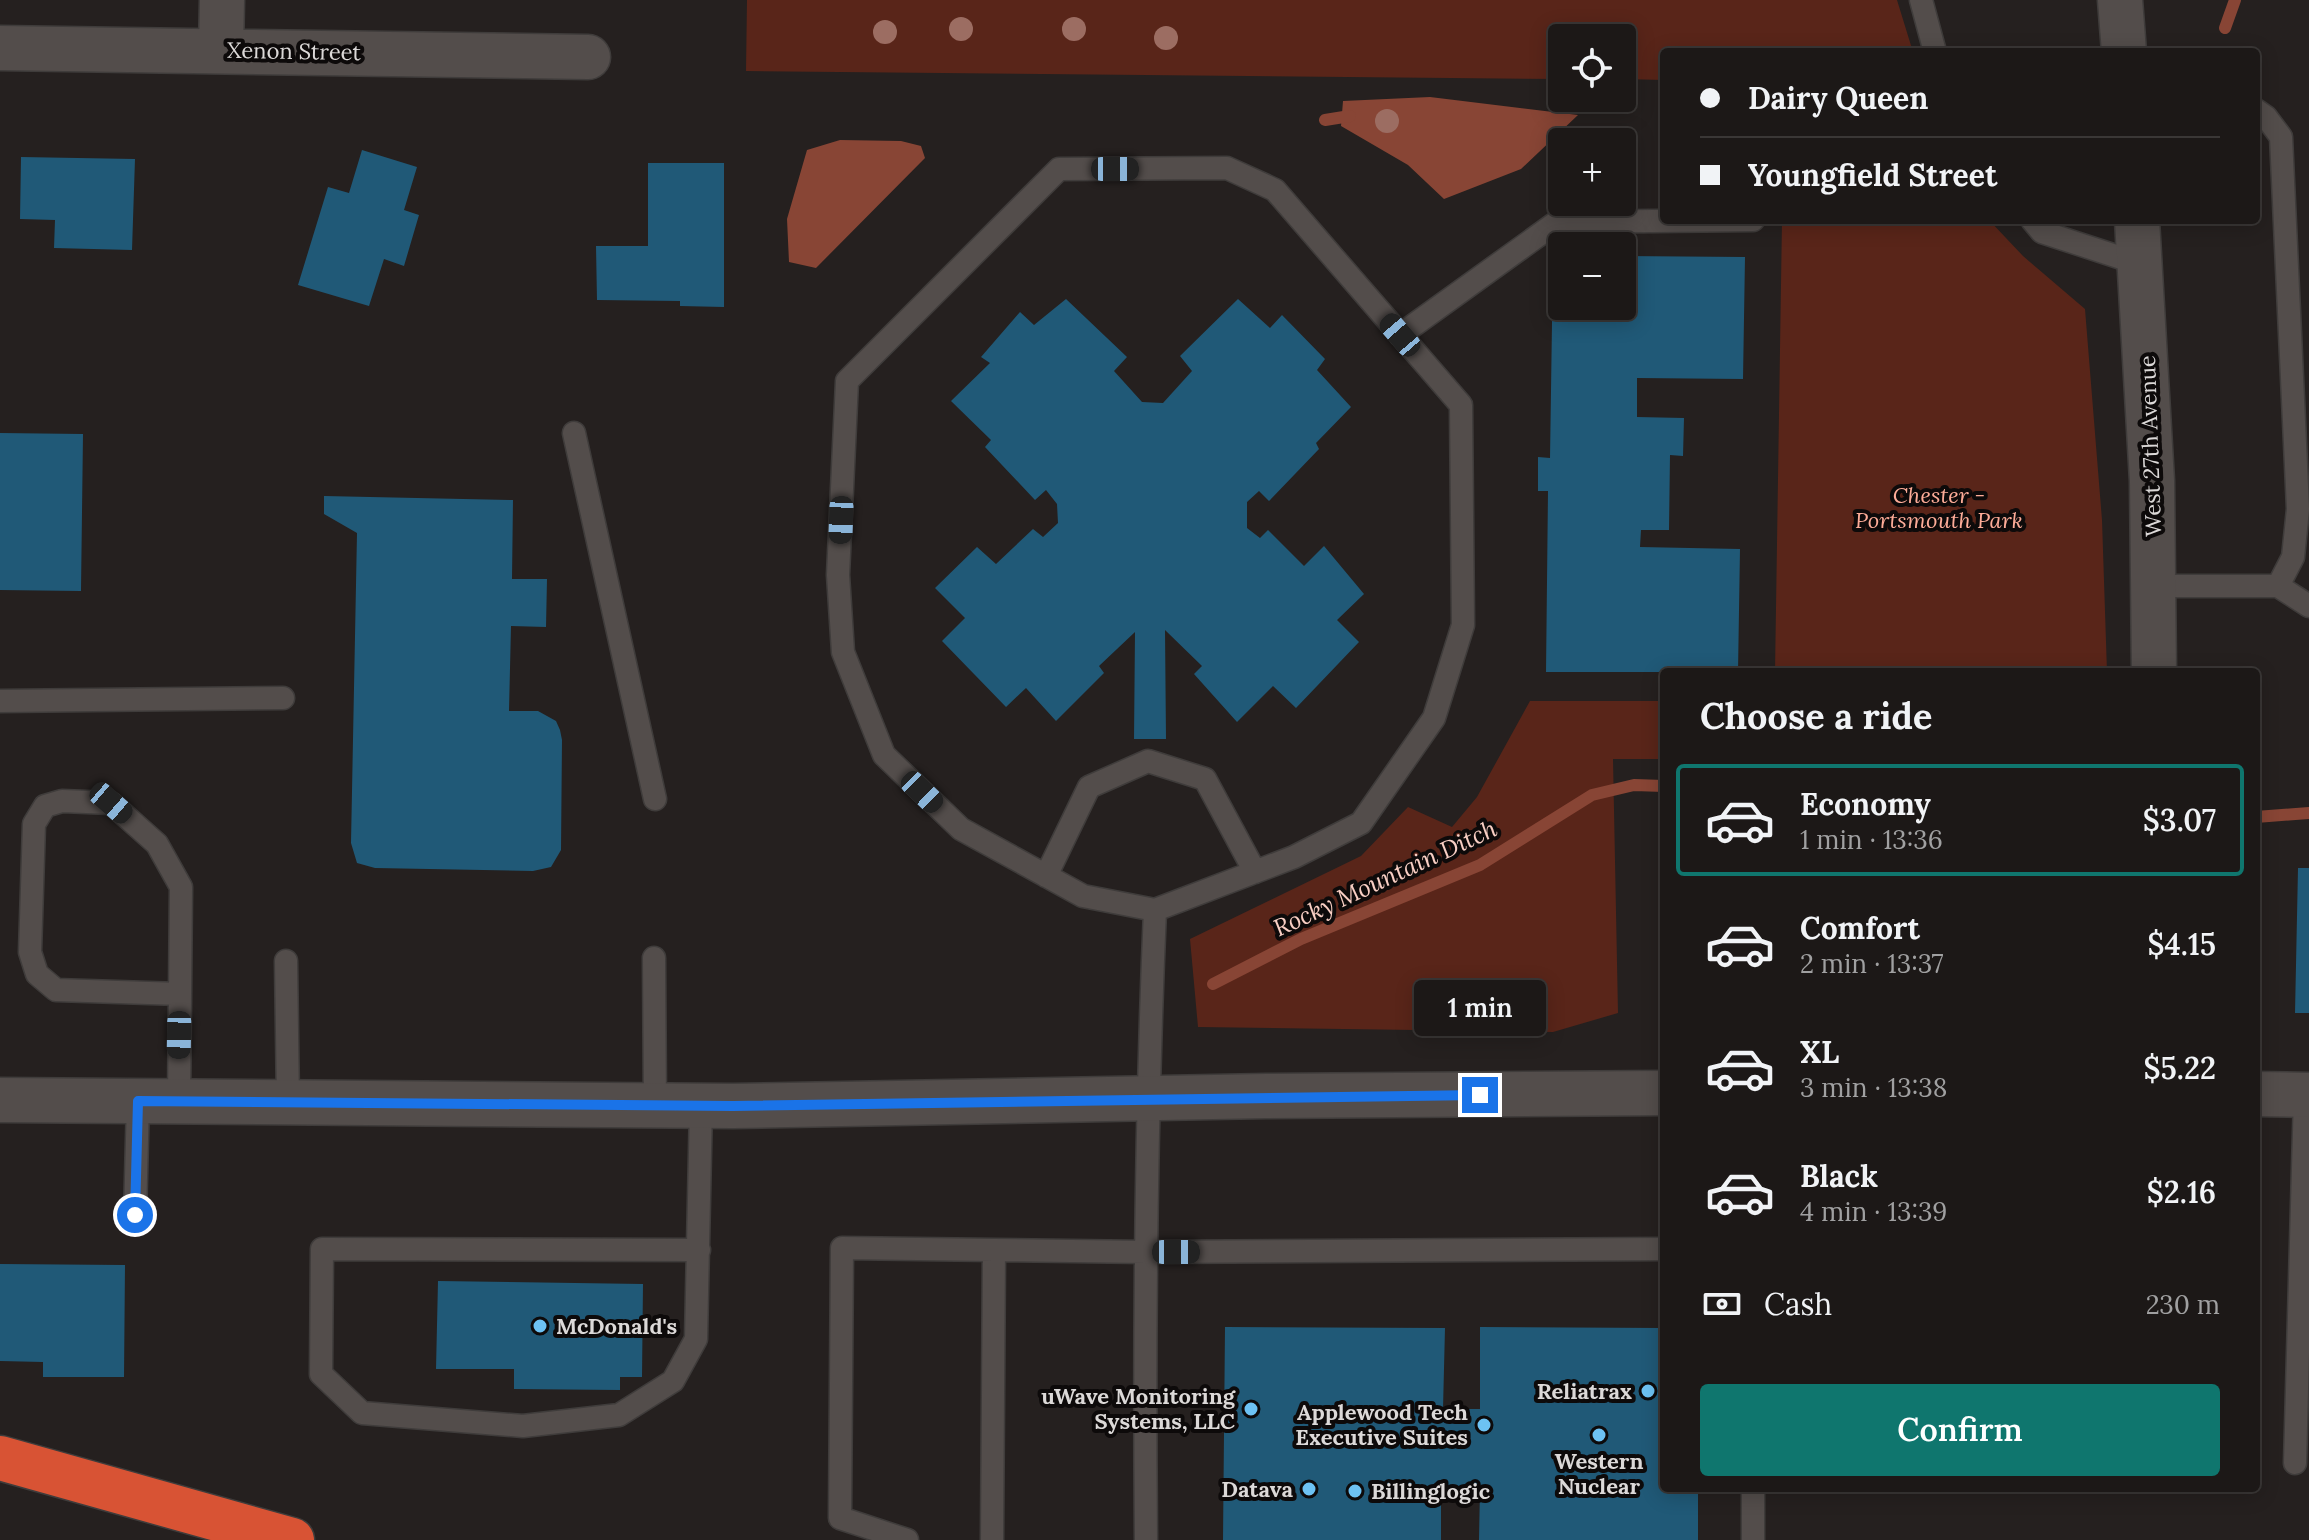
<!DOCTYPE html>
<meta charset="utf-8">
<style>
:root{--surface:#1c1817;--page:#252120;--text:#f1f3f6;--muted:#a0a0a1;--line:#3a3736;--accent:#0f766e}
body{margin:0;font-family:Lora,serif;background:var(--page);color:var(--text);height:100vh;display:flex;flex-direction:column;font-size:30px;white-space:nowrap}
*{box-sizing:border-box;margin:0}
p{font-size:26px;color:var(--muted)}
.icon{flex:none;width:44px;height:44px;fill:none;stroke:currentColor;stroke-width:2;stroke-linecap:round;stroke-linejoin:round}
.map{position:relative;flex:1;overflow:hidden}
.details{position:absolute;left:1660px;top:668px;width:600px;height:824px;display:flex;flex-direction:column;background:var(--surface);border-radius:8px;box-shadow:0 4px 20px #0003,0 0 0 2px var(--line)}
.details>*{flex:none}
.banner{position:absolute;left:1660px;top:48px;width:600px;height:176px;border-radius:8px;box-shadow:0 4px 20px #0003,0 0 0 2px var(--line);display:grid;align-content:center;height:176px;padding:0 40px;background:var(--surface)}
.controls{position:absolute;left:1548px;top:24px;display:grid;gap:16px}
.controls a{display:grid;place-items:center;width:88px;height:88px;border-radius:8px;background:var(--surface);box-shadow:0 4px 20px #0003,0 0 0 2px var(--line);font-size:40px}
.end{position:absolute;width:36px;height:36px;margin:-18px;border:10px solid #1a73e8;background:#fff;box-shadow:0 0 0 4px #fff}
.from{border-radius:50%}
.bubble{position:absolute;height:56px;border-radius:8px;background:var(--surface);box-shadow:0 4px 20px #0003,0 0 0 2px var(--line);font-size:26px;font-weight:600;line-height:56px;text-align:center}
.car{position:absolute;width:24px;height:48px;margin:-24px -12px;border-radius:10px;box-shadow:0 0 6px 2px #0007;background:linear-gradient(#222 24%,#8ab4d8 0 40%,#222 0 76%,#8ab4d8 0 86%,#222 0)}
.banner b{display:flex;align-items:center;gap:28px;height:76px;font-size:30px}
.banner b+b{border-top:2px solid var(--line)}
.banner i{width:20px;height:20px;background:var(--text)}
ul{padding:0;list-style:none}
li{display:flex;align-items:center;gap:24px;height:112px;margin:0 16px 12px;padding:0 24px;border:4px solid transparent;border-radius:8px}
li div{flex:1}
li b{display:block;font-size:30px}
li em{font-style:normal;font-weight:600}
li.on{border-color:var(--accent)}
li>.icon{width:72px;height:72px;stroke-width:1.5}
h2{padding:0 40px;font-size:36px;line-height:96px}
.pay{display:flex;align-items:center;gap:20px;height:88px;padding:0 40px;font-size:30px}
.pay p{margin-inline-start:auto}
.button{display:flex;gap:16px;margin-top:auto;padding:16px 40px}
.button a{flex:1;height:92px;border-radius:8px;background:var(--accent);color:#fff;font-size:32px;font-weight:600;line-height:92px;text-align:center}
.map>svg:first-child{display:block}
.green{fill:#592519}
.water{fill:#884535}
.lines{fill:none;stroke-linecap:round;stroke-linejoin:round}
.stream{stroke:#884535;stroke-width:12}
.building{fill:#205977}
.service-casing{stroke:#3f3c3b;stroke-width:25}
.minor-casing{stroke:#3f3c3b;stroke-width:47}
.tertiary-casing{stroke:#3f3c3b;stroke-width:47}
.motorway-casing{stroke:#3f3c3b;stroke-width:47}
.service{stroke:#534d4b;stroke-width:22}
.minor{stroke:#534d4b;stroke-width:44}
.tertiary{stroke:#534d4b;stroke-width:44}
.motorway{stroke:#d85334;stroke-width:44}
.tree{fill:#9c6d62}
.route{stroke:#1a73e8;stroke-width:10}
.poi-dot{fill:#6dc2f3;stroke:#0d0a0a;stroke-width:3}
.labels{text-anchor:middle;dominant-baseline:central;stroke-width:8;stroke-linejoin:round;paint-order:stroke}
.street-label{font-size:22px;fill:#dcd9d8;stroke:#0d0a0a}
.park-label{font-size:22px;font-style:italic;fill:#fdac98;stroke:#0d0a0a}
.poi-label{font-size:22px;font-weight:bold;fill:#dcd9d8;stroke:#0d0a0a;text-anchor:end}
.water-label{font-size:24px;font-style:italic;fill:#f9cfc4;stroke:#0d0a0a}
</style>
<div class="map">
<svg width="2309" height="1540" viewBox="0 0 2309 1540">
<rect width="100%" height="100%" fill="#25201f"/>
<!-- green -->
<path class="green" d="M747 0H1897L1913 52H1664V80L1622 79V38H1562V79L746 71Z
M1782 220H1989L2023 256 2085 309 2102 520 2107 672H1775Z
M1530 701H1664V759H1613L1618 1013 1553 1032 1198 1027 1190 939 1361 856 1408 807 1452 827 1477 797Z"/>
<!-- water -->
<path class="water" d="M1430 97 1578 115 1521 169 1444 199 1408 165 1341 126 1343 101Z
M840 140 901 141 921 146 925 158 816 268 789 262 787 219 807 150Z"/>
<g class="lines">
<!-- stream -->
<path class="stream" d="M2225 28 2235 0
M1325 120 1350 116
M2256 817 2309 813
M1213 984 1301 939 1480 865 1592 795 1634 785 1664 786"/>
</g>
<!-- building -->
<path class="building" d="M362 150 417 167 404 210 419 215 404 266 384 259 369 306 298 285 328 187 349 193Z
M21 157 135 159 132 250 54 248 55 220 20 219Z
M648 163H724V307L680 306V301L597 300 596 246H648Z
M1553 255H1562V306H1622V256L1745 257 1743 379 1637 378V417L1684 418 1683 456 1670 455 1669 530H1641L1640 547 1740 549 1738 672H1546L1548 491H1538V457L1550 458Z
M1066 299 1127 357 1114 371 1142 402 1163 403 1192 371 1180 356 1238 299 1270 328 1282 315 1325 359 1317 370 1351 407 1316 443 1319 449 1269 501 1259 491 1247 502V528L1260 538 1268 530 1304 566 1324 546 1364 594 1337 620 1359 642 1296 708 1273 686 1237 722 1194 674 1202 666 1165 630 1166 739H1134L1135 632 1099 666 1104 673 1056 721 1026 688 1006 707 942 641 965 618 935 588 977 547 996 564 1033 529 1043 537 1058 523 1057 504 1046 490 1035 500 985 447 991 440 951 401 990 363 981 357 1020 312 1034 325Z
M0 433 83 434 81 591 0 590Z
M324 496 513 500 512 579H547L546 627 511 626 509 711H538L556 721 560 730 562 740 561 850 551 867 533 871 375 868 357 863 351 843 357 533 324 514Z
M2298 868H2309V1013H2295Z
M0 1264 125 1265 124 1377H43V1362L0 1361Z
M438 1281 643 1284 642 1377H620V1390L514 1389V1369H436Z
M1225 1327 1445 1328 1443 1409H1480V1327L1664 1328V1488H1698V1540H1479L1480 1489 1441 1488V1540H1223Z"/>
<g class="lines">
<!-- service casing -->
<g class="service-casing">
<path id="service" d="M1921 0 1935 52
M2256 110 2266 117 2281 137 2298 509 2293 557 2278 586
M2032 220 2042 232 2140 264
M1400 335 1557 222 1753 220
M574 433 655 799
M2154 586H2278L2309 606
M0 701 283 698
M1046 876 1089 787 1148 761 1205 779 1255 872
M654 958 655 1105
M286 961 288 1103
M179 1102 181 887 157 844 111 803 62 801 45 806 34 824 30 952 37 974 56 990 180 994
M135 1215 138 1101
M699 1250 322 1249 321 1374 362 1413 523 1426 619 1415 673 1381 696 1339 701 1105
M2295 1463 2305 1095
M907 1540 840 1518 842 1248 994 1250
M992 1540 994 1250 1146 1252 1664 1249
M1146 1540C1144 1330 1146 1120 1155 910L1294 857 1361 823 1434 718 1463 625 1461 405 1275 190 1227 168 1059 169 847 381 838 575 843 652 884 755 961 829 1083 896 1155 910
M1753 1540V1488"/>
</g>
<!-- minor casing -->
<g class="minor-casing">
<path id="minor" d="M0 48 588 57
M221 50 222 0"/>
</g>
<!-- tertiary casing -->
<g class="tertiary-casing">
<path id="tertiary" d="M2120 0 2124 52
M2137 220 2152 481 2154 672
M2256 1094 2309 1095
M0 1100 733 1106 1266 1096 1664 1093"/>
</g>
<!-- motorway casing -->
<g class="motorway-casing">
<path id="motorway" d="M0 1458 292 1540"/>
</g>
<!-- service -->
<use href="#service" class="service"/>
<!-- minor -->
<use href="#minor" class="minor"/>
<!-- tertiary -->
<use href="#tertiary" class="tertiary"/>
<!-- motorway -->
<use href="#motorway" class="motorway"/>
</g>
<!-- trees -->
<g class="tree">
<circle cx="961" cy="29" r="12"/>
<circle cx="1074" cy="29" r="12"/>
<circle cx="885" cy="32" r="12"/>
<circle cx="1166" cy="38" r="12"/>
<circle cx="1387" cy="121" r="12"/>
</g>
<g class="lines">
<!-- route -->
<path class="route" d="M135 1215 138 1101 733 1106 1480 1095"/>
</g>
<!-- markers -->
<g class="poi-dot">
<circle cx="540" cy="1326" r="8"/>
<circle cx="1648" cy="1391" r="8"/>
<circle cx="1251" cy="1409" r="8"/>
<circle cx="1484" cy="1425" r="8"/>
<circle cx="1599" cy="1435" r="8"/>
<circle cx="1309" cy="1489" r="8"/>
<circle cx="1355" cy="1491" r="8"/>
</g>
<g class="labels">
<!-- street labels -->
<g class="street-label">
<text transform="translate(294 51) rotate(1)">Xenon Street</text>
<text transform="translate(2150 446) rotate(-92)">West 27th Avenue</text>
</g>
<!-- park labels -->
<g class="park-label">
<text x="1939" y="495">Chester -<tspan x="1939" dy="25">Portsmouth Park</tspan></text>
</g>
<!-- poi labels -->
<g class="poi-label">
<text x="556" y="1326" text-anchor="start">McDonald's</text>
<text x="1632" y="1391">Reliatrax</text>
<text x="1235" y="1396">uWave Monitoring<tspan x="1235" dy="25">Systems, LLC</tspan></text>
<text x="1468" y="1412">Applewood Tech<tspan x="1468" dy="25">Executive Suites</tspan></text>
<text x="1599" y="1461" text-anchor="middle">Western<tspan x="1599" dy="25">Nuclear</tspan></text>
<text x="1293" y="1489">Datava</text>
<text x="1371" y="1491" text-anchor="start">Billinglogic</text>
</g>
<!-- water labels -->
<g class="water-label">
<text transform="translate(1385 878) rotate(-25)">Rocky Mountain Ditch</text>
</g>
</g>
</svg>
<div class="controls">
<a><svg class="icon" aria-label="locate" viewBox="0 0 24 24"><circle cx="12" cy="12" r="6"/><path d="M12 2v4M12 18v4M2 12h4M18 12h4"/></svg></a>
<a>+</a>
<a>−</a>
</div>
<i class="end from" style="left:135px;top:1215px"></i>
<i class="end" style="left:1480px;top:1095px"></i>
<div class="bubble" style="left:1414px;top:980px;width:132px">1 min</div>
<i class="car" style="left:1115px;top:169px;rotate:90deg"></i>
<i class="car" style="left:1400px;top:335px;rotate:319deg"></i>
<i class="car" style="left:841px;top:520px;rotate:182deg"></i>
<i class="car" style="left:922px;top:792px;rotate:134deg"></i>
<i class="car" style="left:111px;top:803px;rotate:131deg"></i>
<i class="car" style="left:179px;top:1035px;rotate:181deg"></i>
<i class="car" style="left:1176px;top:1252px;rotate:90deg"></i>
<div class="banner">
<b><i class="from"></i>Dairy Queen</b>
<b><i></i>Youngfield Street</b>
</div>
<section class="details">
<h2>Choose a ride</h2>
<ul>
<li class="on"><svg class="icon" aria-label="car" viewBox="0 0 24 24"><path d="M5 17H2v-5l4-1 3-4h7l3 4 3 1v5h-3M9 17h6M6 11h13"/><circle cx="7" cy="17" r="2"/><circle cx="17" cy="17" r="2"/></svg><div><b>Economy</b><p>1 min · 13:36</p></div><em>$3.07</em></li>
<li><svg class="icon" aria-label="car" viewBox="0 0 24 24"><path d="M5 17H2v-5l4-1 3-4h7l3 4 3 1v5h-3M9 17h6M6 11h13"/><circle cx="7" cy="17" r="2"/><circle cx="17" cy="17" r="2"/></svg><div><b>Comfort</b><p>2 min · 13:37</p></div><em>$4.15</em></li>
<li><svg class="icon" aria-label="car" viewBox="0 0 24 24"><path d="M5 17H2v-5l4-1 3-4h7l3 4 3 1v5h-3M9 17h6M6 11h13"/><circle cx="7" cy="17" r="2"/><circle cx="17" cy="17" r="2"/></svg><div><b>XL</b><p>3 min · 13:38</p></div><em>$5.22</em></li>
<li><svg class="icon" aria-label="car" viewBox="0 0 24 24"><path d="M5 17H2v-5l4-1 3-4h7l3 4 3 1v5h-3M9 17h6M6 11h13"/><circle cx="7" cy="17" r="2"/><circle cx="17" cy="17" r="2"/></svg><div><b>Black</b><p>4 min · 13:39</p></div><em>$2.16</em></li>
</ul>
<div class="pay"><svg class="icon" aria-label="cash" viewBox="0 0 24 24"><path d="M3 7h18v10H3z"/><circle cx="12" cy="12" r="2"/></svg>Cash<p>230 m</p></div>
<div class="button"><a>Confirm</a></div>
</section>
</div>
